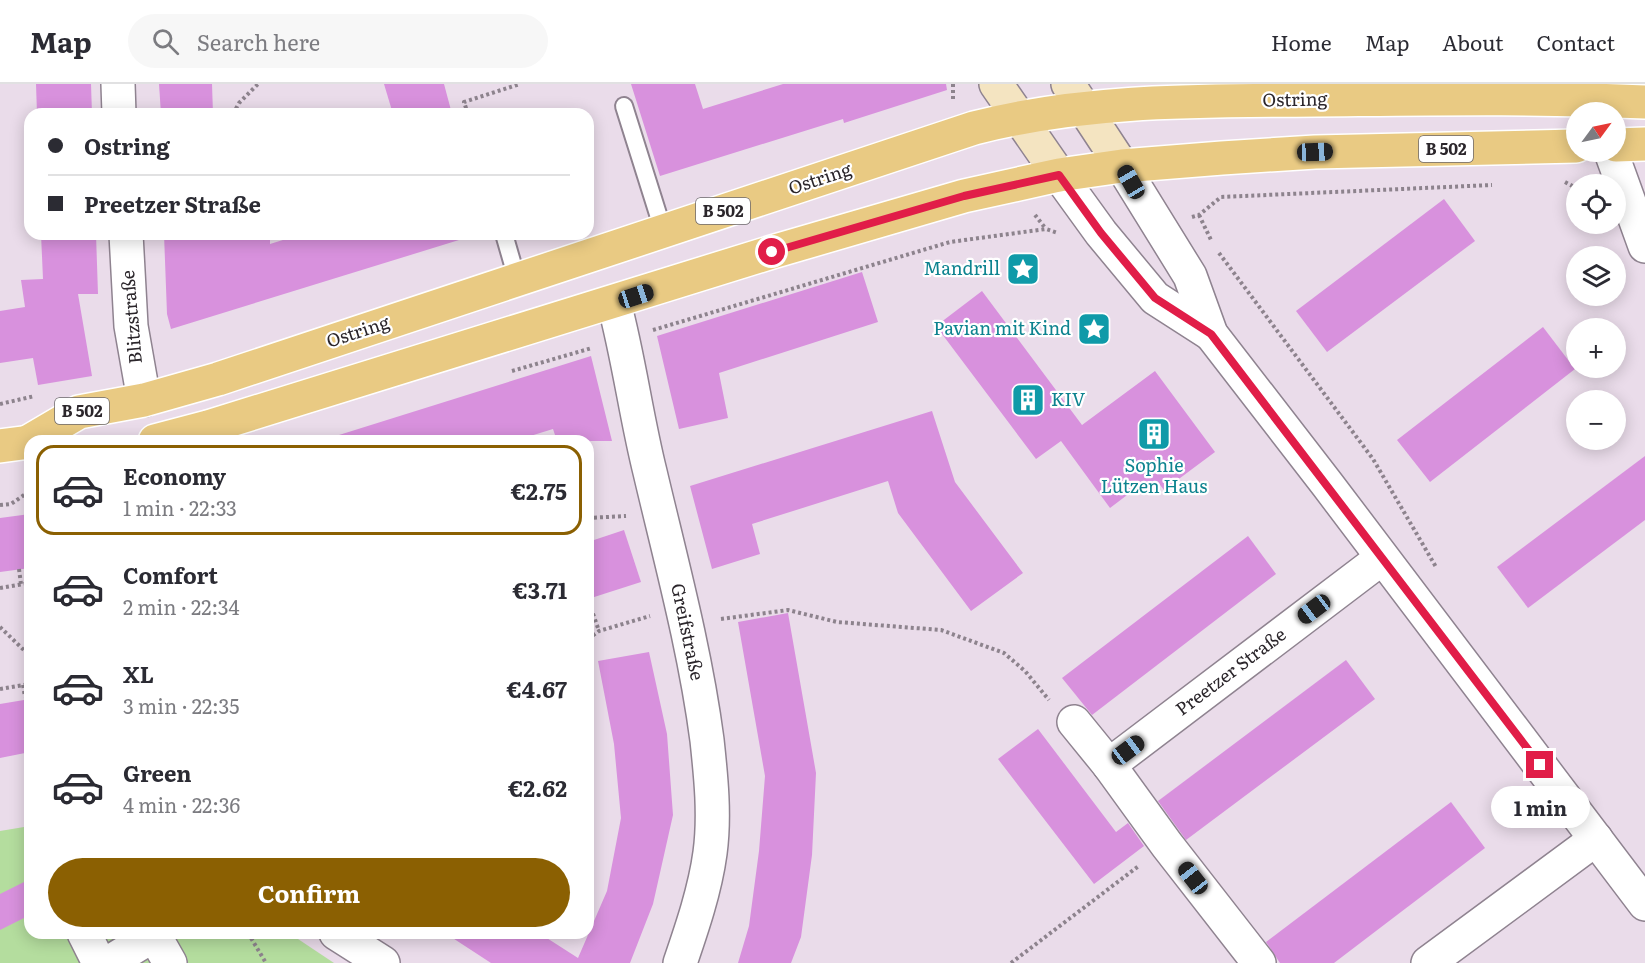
<!DOCTYPE html>
<html lang="en">
<head>
<meta charset="utf-8">
<style>
	:root { --surface:#fff; --page:#f7f7f7; --text:#2b2b33; --muted:#7c7c81; --line:#e1e1e2; --accent:#8b6002 }
	body { margin:0; font-family:Literata,serif; background:var(--page); color:var(--text); height:100vh; display:flex; flex-direction:column; font-size:22px; white-space:nowrap }
	* { box-sizing:border-box; margin:0 }
	p { font-size:20px; color:var(--muted) }
	.icon { flex:none; width:33px; height:33px; fill:none; stroke:currentColor; stroke-width:2; stroke-linecap:round; stroke-linejoin:round }
	.map { position:relative; flex:1; overflow:hidden }
	.sheet { position:absolute; left:24px; top:351px; width:570px; height:504px; display:flex; flex-direction:column; background:var(--surface); border-radius:18px; box-shadow:0 3px 15px #0003 }
	.sheet>* { flex:none }
	.banner { position:absolute; left:24px; top:24px; width:570px; height:132px; border-radius:18px; box-shadow:0 3px 15px #0003; display:grid; align-content:center; height:132px; padding:0 24px; background:var(--surface) }
	.needle { width:39px; rotate:57deg }
	.controls { position:absolute; left:1566px; top:18px; display:grid; gap:12px }
	.controls a { display:grid; place-items:center; width:60px; height:60px; border-radius:50%; background:var(--surface); box-shadow:0 3px 15px #0003; font-size:30px }
	.end { position:absolute; width:27px; height:27px; margin:-14px; border:8px solid #e11d48; background:#fff; box-shadow:0 0 0 3px #fff }
	.from { border-radius:50% }
	.bubble { position:absolute; height:42px; border-radius:21px; background:var(--surface); box-shadow:0 3px 15px #0003; font-size:20px; font-weight:700; line-height:42px; text-align:center }
	.car { position:absolute; width:18px; height:36px; margin:-18px -9px; border-radius:8px; box-shadow:0 0 4px 2px #0007; background:linear-gradient(#222 24%,#8ab4d8 0 40%,#222 0 76%,#8ab4d8 0 86%,#222 0) }
	.banner b { display:flex; align-items:center; gap:21px; height:57px; font-size:22px }
	.banner b+b { border-top:2px solid var(--line) }
	.banner i { width:15px; height:15px; background:var(--text) }
	ul { padding:10px 0 0; list-style:none }
	li { display:flex; align-items:center; gap:18px; height:90px; margin:0 12px 9px; padding:0 12px; border:3px solid transparent; border-radius:18px }
	li div { flex:1 }
	li b { display:block; font-size:22px }
	li em { font-style:normal; font-weight:700 }
	li.active { border-color:var(--accent) }
	li>.icon { width:54px; height:54px; stroke-width:1.5 }
	.primary-button { display:flex; gap:12px; margin-top:auto; padding:12px 24px }
	.primary-button a { flex:1; height:69px; border-radius:36px; background:var(--accent); color:#fff; font-size:24px; font-weight:700; line-height:69px; text-align:center }
	header { display:flex; align-items:center; gap:36px; box-sizing:border-box; height:84px; padding:0 30px; background:var(--surface); border-bottom:2px solid var(--line) }
	header strong { font-size:28px }
	nav { display:flex; gap:33px; margin-inline-start:auto; font-size:21px }
	.search { width:420px; height:54px; background:var(--page); display:flex; align-items:center; gap:15px; box-sizing:border-box; padding:0 21px; border-radius:33px; color:var(--muted); font-size:22px }
	.map>svg:first-child { display:block }
	.green { fill:#b4dd9e }
	.building { fill:#d891dd }
	.lines { fill:none; stroke-linecap:round; stroke-linejoin:round }
	.service-casing { stroke:#8f8390; stroke-width:20 }
	.minor-casing { stroke:#8f8390; stroke-width:36 }
	.tertiary-casing { stroke:#8f8390; stroke-width:36 }
	.secondary-casing { stroke:#8f8390; stroke-width:36 }
	.primary-casing { stroke:#fff; stroke-width:36 }
	.path { stroke:#8d838d; stroke-width:4; stroke-dasharray:3 3; stroke-linecap:butt }
	.service { stroke:#fff; stroke-width:16 }
	.minor { stroke:#fff; stroke-width:33 }
	.tertiary { stroke:#fff; stroke-width:33 }
	.secondary { stroke:#f4e4c1; stroke-width:33 }
	.primary { stroke:#e9ca83; stroke-width:33 }
	.route { stroke:#e11d48; stroke-width:8 }
	.labels { text-anchor:middle; stroke-width:4.5; stroke-linejoin:round; paint-order:stroke }
	.shield { fill:#fff; stroke:#6b676b; stroke-width:1.5 }
	.shield-label { font-size:16px; font-weight:bold; fill:#2b262b }
	.street-label { font-size:18px; fill:#2b262b; stroke:#fff }
	.culture-label { font-size:18px; fill:#0d838f; stroke:#fff; text-anchor:end }
</style>
</head>
<body>
<header>
<strong>Map</strong>
<div class="search"><svg class="icon" aria-label="search" viewBox="0 0 24 24"><circle cx="10" cy="10" r="6"/><path d="M15 15l6 6"/></svg>Search here</div>
<nav><a>Home</a><a>Map</a><a>About</a><a>Contact</a></nav>
</header>
<div class="map">
<svg width="1645" height="879" viewBox="0 0 1645 879">
	<rect width="100%" height="100%" fill="#eadcea"/>
	<path class="green" d="M 30,742 L 30,849 L 289,849 L 334,879 L 0,879 L 0,747 Z"/>
	<g class="building">
		<path d="M 36,0 L 91,0 L 92,30 L 37,30 Z"/>
		<path d="M 159,0 L 212,0 L 213,30 L 161,30 Z"/>
		<path d="M 384,0 L 444,0 L 452,30 L 393,30 Z"/>
		<path d="M 631,0 L 695,0 L 703,25 L 783,0 L 946,0 L 947,6 L 844,39 L 843,35 L 660,92 Z"/>
		<path d="M 1444,115 L 1475,157 L 1327,268 L 1296,227 Z"/>
		<path d="M 41,150 L 96,150 L 98,210 L 78,210 L 92,292 L 38,301 L 33,274 L 0,279 L 0,227 L 25,223 L 21,196 L 43,195 Z"/>
		<path d="M 164,150 L 270,150 L 270,160 L 302,150 L 458,150 L 459,156 L 171,245 L 167,230 Z"/>
		<path d="M 862,188 L 878,238 L 719,289 L 728,334 L 679,345 L 657,252 Z"/>
		<path d="M 982,207 L 1082,341 L 1155,287 L 1215,368 L 1164,406 L 1157,397 L 1147,405 L 1143,399 L 1110,424 L 1061,357 L 1036,375 L 936,242 Z"/>
		<path d="M 1543,243 L 1575,285 L 1430,398 L 1397,356 Z"/>
		<path d="M 591,272 L 612,357 L 557,357 L 553,345 L 514,357 L 340,357 L 339,351 Z"/>
		<path d="M 932,327 L 955,398 L 1023,489 L 971,527 L 898,429 L 888,397 L 752,440 L 760,470 L 712,485 L 690,402 Z"/>
		<path d="M 1645,372 L 1645,436 L 1528,524 L 1497,483 Z"/>
		<path d="M 30,430 L 30,484 L 0,488 L 0,434 Z"/>
		<path d="M 624,446 L 641,498 L 588,515 L 588,458 Z"/>
		<path d="M 1248,452 L 1276,490 L 1092,631 L 1062,594 Z"/>
		<path d="M 788,529 L 816,689 L 812,771 L 801,853 L 791,879 L 738,879 L 749,842 L 759,767 L 765,692 L 738,538 Z"/>
		<path d="M 649,568 L 667,650 L 673,731 L 653,820 L 630,879 L 491,879 L 445,849 L 539,849 L 578,874 L 607,807 L 621,734 L 614,660 L 598,577 Z"/>
		<path d="M 1346,576 L 1375,615 L 1186,756 L 1158,717 Z"/>
		<path d="M 30,615 L 30,668 L 0,674 L 0,620 Z"/>
		<path d="M 1038,645 L 1116,748 L 1128,739 L 1144,762 L 1094,800 L 998,675 Z"/>
		<path d="M 1451,718 L 1485,764 L 1334,879 L 1280,879 L 1266,858 Z"/>
		<path d="M 30,795 L 30,831 L 0,846 L 0,810 Z"/>
	</g>
	<g class="lines">
		<g class="service-casing">
			<g id="service">
				<path d="M 624,22 L 663,146"/>
				<path d="M 504,150 L 517,195"/>
			</g>
		</g>
		<g class="minor-casing">
			<g id="minor">
				<path d="M 118,0 L 119,30"/>
				<path d="M 1611,68 L 1645,162"/>
				<path d="M 126,150 L 131,242 L 144,316"/>
				<path d="M 614,219 C 629,275 636,332 650,388 C 671,477 695,565 707,656 C 711,693 715,732 710,769 C 705,806 692,844 680,879"/>
				<path d="M 1074,638 L 1109,681 L 1167,761 L 1259,879"/>
				<path d="M 1109,681 L 1382,474"/>
				<path d="M 84,849 L 99,879"/>
				<path d="M 153,849 L 170,879"/>
				<path d="M 336,849 L 383,879"/>
				<path d="M 108,879 L 154,851"/>
				<path d="M 1428,879 L 1596,755"/>
			</g>
		</g>
		<g class="tertiary-casing">
			<g id="tertiary">
				<path d="M 1122,82 L 1190,192 L 1211,250 L 1327,400 L 1645,820"/>
				<path d="M 1059,91 L 1101,149 L 1155,214 L 1211,250"/>
			</g>
		</g>
		<g class="secondary-casing">
			<g id="secondary">
				<path d="M 996,0 L 1059,91"/>
				<path d="M 1068,0 L 1122,82"/>
			</g>
		</g>
		<g class="primary-casing">
			<g id="primary">
				<path d="M 1616,61 L 1645,60"/>
				<path d="M 155,357 L 208,343 L 772,168 L 964,112 L 1059,91 L 1122,82 L 1222,74 L 1315,68 L 1576,62"/>
				<path d="M 28,358 L 79,328 L 144,316 L 218,295 L 974,44 C 1086,15 1202,17 1317,16 C 1427,15 1536,13 1645,18"/>
				<path d="M 0,362 L 30,358"/>
			</g>
		</g>
		<g class="path">
			<path d="M 953,0 L 953,15"/>
			<path d="M 233,30 L 239,19 L 258,0"/>
			<path d="M 468,30 L 464,18 L 520,0"/>
			<path d="M 1565,98 L 1576,104"/>
			<path d="M 1035,131 L 1046,145"/>
			<path d="M 1199,131 L 1212,158"/>
			<path d="M 1192,133 L 1199,131 L 1221,113 L 1492,101"/>
			<path d="M 1219,169 L 1373,375 L 1436,483"/>
			<path d="M 653,246 L 950,158 L 1046,145 L 1058,149"/>
			<path d="M 512,287 L 592,264"/>
			<path d="M 0,320 L 35,312"/>
			<path d="M 0,421 L 11,420 L 30,407"/>
			<path d="M 588,434 L 626,432"/>
			<path d="M 19,485 L 21,500"/>
			<path d="M 0,504 L 30,499"/>
			<path d="M 591,524 L 599,547"/>
			<path d="M 721,535 L 788,526 L 837,538 L 941,546 L 1004,569 L 1025,587 L 1049,616"/>
			<path d="M 0,543 L 30,572"/>
			<path d="M 588,555 L 599,547 L 650,532"/>
			<path d="M 23,601 L 25,613"/>
			<path d="M 0,605 L 30,600"/>
			<path d="M 248,849 L 266,879"/>
			<path d="M 1011,879 L 1140,781"/>
		</g>
		<use href="#service" class="service"/>
		<use href="#minor" class="minor"/>
		<use href="#tertiary" class="tertiary"/>
		<use href="#secondary" class="secondary"/>
		<use href="#primary" class="primary"/>
	</g>
	<g class="lines">
		<path class="route" d="M 772,168 L 964,112 L 1059,91 L 1101,149 L 1155,214 L 1211,250 L 1540,681"/>
	</g>
	<defs>
		<g id="sight-square" transform="scale(1.725)"><rect x="-9" y="-9" width="18" height="18" rx="4" fill="#0f9aa8" stroke="#fff"/><path d="M0-6L1.8-2.2L6-1.7L2.9 1.2L3.7 5.4L0 3.3L-3.7 5.4L-2.9 1.2L-6-1.7L-1.8-2.2Z" fill="#fff"/></g>
		<g id="building-square" transform="scale(1.725)"><rect x="-9" y="-9" width="18" height="18" rx="4" fill="#0f9aa8" stroke="#fff"/><path d="M-4-6H4V6H1V3H-1V6H-4ZM-2.5-4.3h1.7v1.8h-1.7ZM.8-4.3h1.7v1.8H.8ZM-2.5-1h1.7V.8h-1.7ZM.8-1h1.7V.8H.8Z" fill="#fff"/></g>
	</defs>
	<g fill-rule="evenodd">
		<use href="#sight-square" x="1023" y="185"/>
		<use href="#sight-square" x="1094" y="245"/>
		<use href="#building-square" x="1028" y="316"/>
		<use href="#building-square" x="1154" y="350"/>
	</g>
	<g class="labels">
		<g class="shield">
			<rect x="1419" y="52" width="54" height="26" rx="4.5"/>
			<rect x="696" y="114" width="54" height="26" rx="4.5"/>
			<rect x="55" y="314" width="54" height="26" rx="4.5"/>
		</g>
		<g class="shield-label">
			<text x="1446" y="71">B 502</text>
			<text x="723" y="133">B 502</text>
			<text x="82" y="333">B 502</text>
		</g>
		<g class="street-label">
			<text transform="translate(1295 16) rotate(-1)" y="6">Ostring</text>
			<text transform="translate(820 95) rotate(-18)" y="6">Ostring</text>
			<text transform="translate(132 233) rotate(-95)" y="6">Blitzstraße</text>
			<text transform="translate(358 248) rotate(-18)" y="6">Ostring</text>
			<text transform="translate(687 548) rotate(78)" y="6">Greifstraße</text>
			<text transform="translate(1231 588) rotate(-37)" y="6">Preetzer Straße</text>
		</g>
		<g class="culture-label">
			<text x="1000" y="191">Mandrill</text>
			<text x="1071" y="251">Pavian mit Kind</text>
			<text x="1051" y="322" text-anchor="start">KIV</text>
			<text x="1154" y="388" text-anchor="middle">Sophie<tspan x="1154" dy="21">Lützen Haus</tspan></text>
		</g>
	</g>
</svg>
<div class="controls">
<a><svg class="needle" viewBox="-14 -14 28 28"><path d="M0-13l5 13h-10z" fill="#e53935"/><path d="M0 13l5-13h-10z" fill="#7c7c81"/></svg></a>
<a><svg class="icon" aria-label="locate" viewBox="0 0 24 24"><circle cx="12" cy="12" r="6"/><path d="M12 2v4M12 18v4M2 12h4M18 12h4"/></svg></a>
<a><svg class="icon" aria-label="layers" viewBox="0 0 24 24"><path d="M12 4l9 5-9 5-9-5zM3 14l9 5 9-5"/></svg></a>
<a>+</a>
<a>−</a>
</div>
<i class="end from" style="left:772px;top:168px"></i>
<i class="end" style="left:1540px;top:681px"></i>
<div class="bubble" style="left:1491px;top:702px;width:99px">1 min</div>
<i class="car" style="left:1315px;top:68px;rotate:88deg"></i>
<i class="car" style="left:1131px;top:98px;rotate:330deg"></i>
<i class="car" style="left:636px;top:212px;rotate:72deg"></i>
<i class="car" style="left:1314px;top:525px;rotate:233deg"></i>
<i class="car" style="left:1128px;top:666px;rotate:53deg"></i>
<i class="car" style="left:1193px;top:794px;rotate:322deg"></i>
<div class="banner">
<b><i class="from"></i>Ostring</b>
<b><i></i>Preetzer Straße</b>
</div>
<section class="sheet">
<ul>
<li class="active"><svg class="icon" aria-label="car" viewBox="0 0 24 24"><path d="M5 17H2v-5l4-1 3-4h7l3 4 3 1v5h-3M9 17h6M6 11h13"/><circle cx="7" cy="17" r="2"/><circle cx="17" cy="17" r="2"/></svg><div><b>Economy</b><p>1 min · 22:33</p></div><em>€2.75</em></li>
<li><svg class="icon" aria-label="car" viewBox="0 0 24 24"><path d="M5 17H2v-5l4-1 3-4h7l3 4 3 1v5h-3M9 17h6M6 11h13"/><circle cx="7" cy="17" r="2"/><circle cx="17" cy="17" r="2"/></svg><div><b>Comfort</b><p>2 min · 22:34</p></div><em>€3.71</em></li>
<li><svg class="icon" aria-label="car" viewBox="0 0 24 24"><path d="M5 17H2v-5l4-1 3-4h7l3 4 3 1v5h-3M9 17h6M6 11h13"/><circle cx="7" cy="17" r="2"/><circle cx="17" cy="17" r="2"/></svg><div><b>XL</b><p>3 min · 22:35</p></div><em>€4.67</em></li>
<li><svg class="icon" aria-label="car" viewBox="0 0 24 24"><path d="M5 17H2v-5l4-1 3-4h7l3 4 3 1v5h-3M9 17h6M6 11h13"/><circle cx="7" cy="17" r="2"/><circle cx="17" cy="17" r="2"/></svg><div><b>Green</b><p>4 min · 22:36</p></div><em>€2.62</em></li>
</ul>
<div class="primary-button"><a>Confirm</a></div>
</section>
</div>
</body>
</html>
